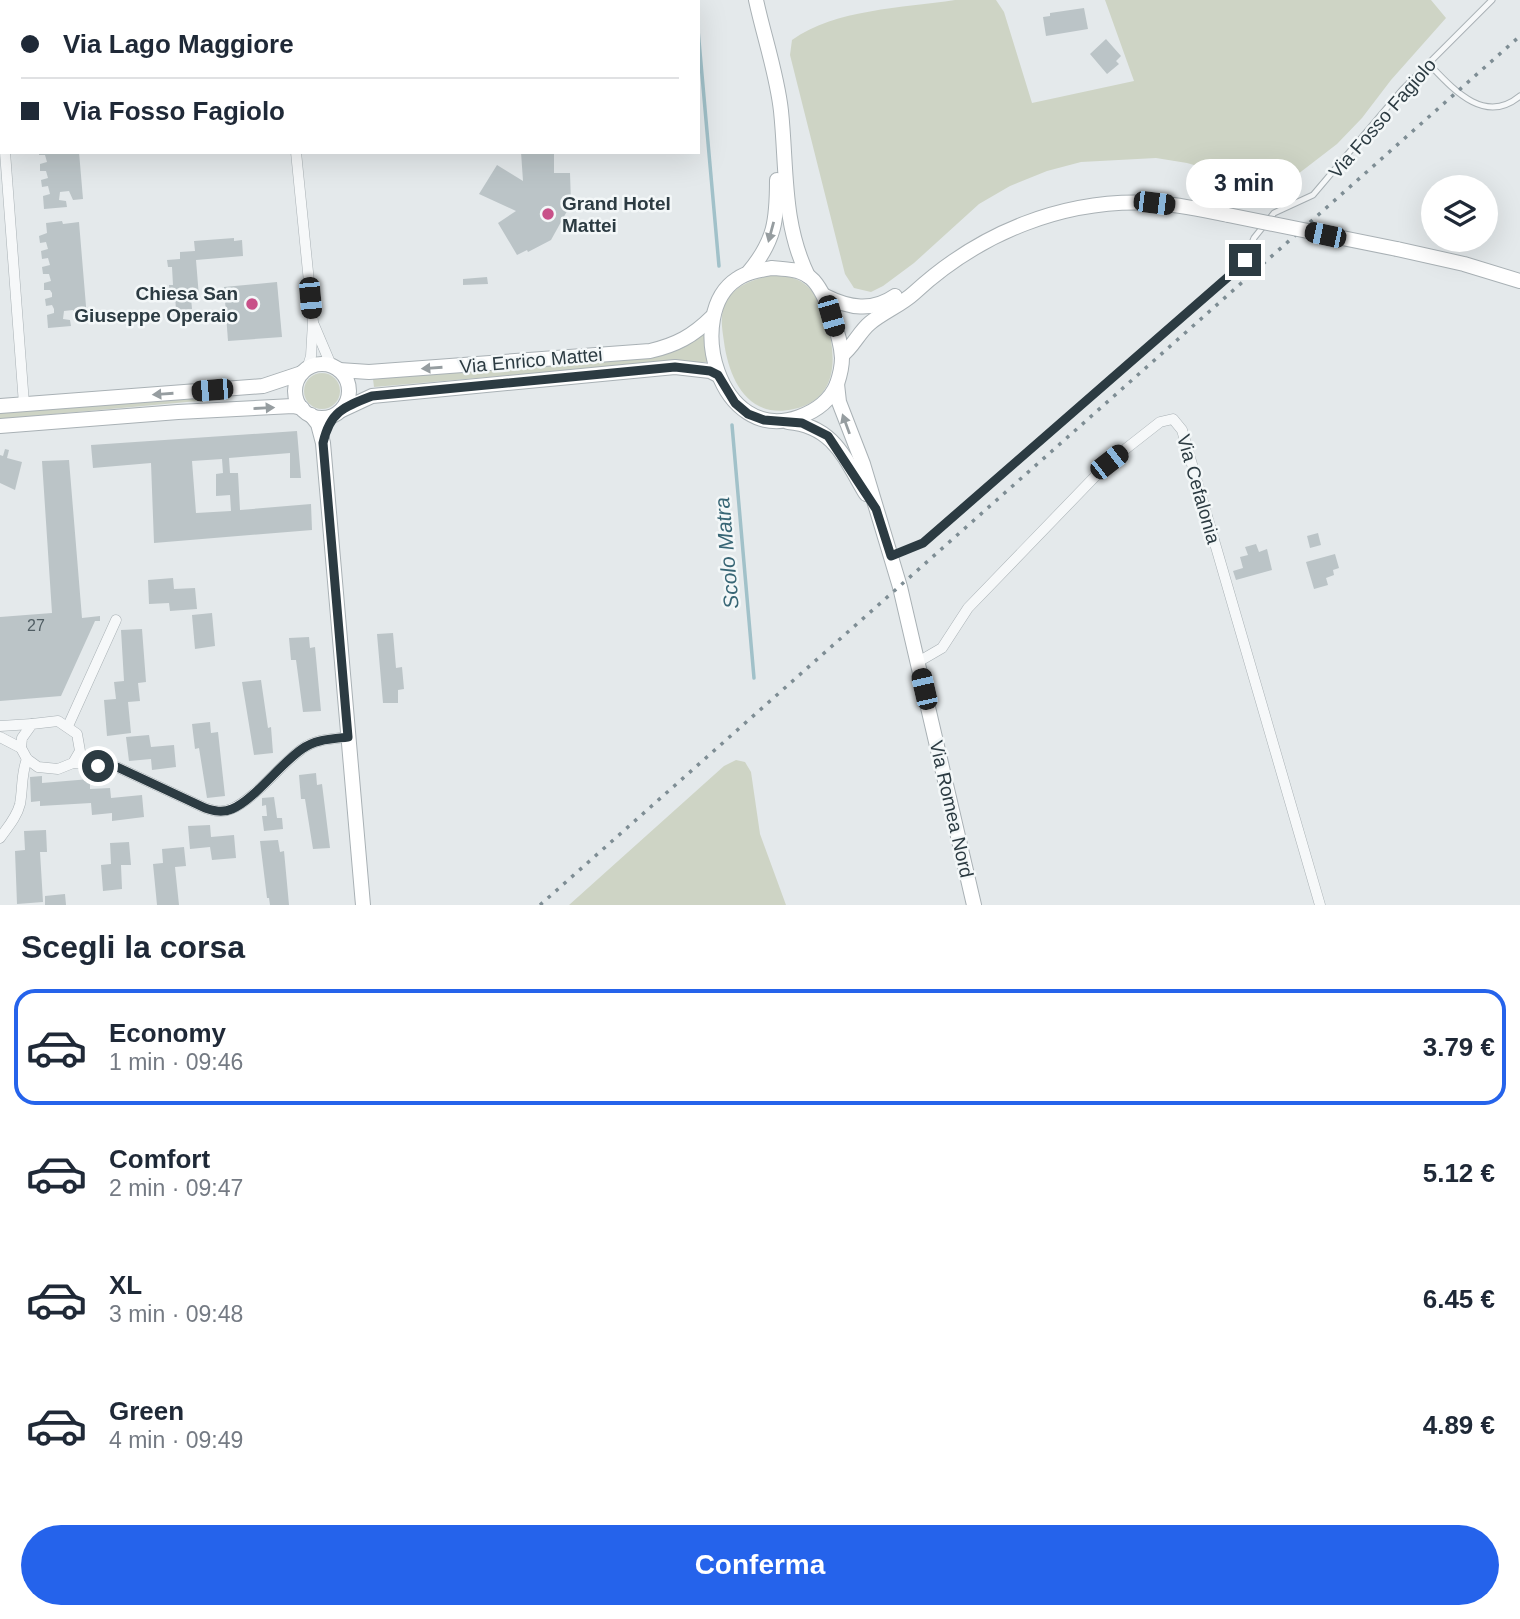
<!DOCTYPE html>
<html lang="it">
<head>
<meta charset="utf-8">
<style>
	:root { --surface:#fff; --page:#f2f2f3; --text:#1f2937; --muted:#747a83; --line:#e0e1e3; --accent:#2563eb }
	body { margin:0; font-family:Arial,sans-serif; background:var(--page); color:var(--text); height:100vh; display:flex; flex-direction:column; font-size:26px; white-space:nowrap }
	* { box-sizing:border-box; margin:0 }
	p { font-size:23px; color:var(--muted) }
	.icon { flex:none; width:38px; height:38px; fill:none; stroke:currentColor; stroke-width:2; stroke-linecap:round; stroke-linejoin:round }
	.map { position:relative; height:905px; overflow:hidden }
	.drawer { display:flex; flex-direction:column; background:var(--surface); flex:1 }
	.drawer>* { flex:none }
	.guide { position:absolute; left:0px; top:0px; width:700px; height:154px; box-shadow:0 7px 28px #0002; display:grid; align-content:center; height:154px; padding:0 21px; background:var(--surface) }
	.tools { position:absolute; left:1421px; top:175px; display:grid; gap:14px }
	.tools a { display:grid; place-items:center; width:77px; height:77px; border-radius:50%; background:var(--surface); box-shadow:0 7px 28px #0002; font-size:35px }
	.end { position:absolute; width:32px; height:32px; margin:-16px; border:9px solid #2c3b42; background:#fff; box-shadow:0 0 0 4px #fff }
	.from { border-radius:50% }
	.bubble { position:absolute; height:49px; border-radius:24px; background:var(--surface); box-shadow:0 7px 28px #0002; font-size:23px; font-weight:800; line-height:49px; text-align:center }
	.car { position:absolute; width:21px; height:42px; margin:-21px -10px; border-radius:9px; box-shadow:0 0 5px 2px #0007; background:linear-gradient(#222 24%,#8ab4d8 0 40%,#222 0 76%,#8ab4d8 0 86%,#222 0) }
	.guide b { display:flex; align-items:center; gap:24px; height:66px; font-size:26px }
	.guide b+b { border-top:2px solid var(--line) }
	.guide i { width:18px; height:18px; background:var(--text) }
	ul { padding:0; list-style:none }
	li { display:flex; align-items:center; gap:21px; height:116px; margin:0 14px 10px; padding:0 7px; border:4px solid transparent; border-radius:21px }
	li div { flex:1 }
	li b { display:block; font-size:26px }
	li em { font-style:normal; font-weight:800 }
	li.current { border-color:var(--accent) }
	li>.icon { width:63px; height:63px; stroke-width:1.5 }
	h2 { padding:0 21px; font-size:32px; line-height:84px }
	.action { display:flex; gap:14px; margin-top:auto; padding:14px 21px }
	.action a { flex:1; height:80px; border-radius:42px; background:var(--accent); color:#fff; font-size:28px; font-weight:800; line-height:80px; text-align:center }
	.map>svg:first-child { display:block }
	.green { fill:#ced4c5 }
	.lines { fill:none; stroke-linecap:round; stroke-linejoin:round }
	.stream { stroke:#a1c1c9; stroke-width:3.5 }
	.building { fill:#bbc4c7; fill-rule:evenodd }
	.lane-casing { stroke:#a9b1b5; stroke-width:7 }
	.street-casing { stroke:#a9b1b5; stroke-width:11 }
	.secondary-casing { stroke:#a9b1b5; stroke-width:16 }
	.lane { stroke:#f6f8f9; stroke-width:5 }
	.street { stroke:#f6f8f9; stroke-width:10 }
	.secondary { stroke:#fff; stroke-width:14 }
	.rail { stroke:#7e8d94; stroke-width:3.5; stroke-dasharray:3.5 7; stroke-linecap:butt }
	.secondary-bridge-casing { stroke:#a9b1b5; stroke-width:16; stroke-linecap:butt }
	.secondary-bridge { stroke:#fff; stroke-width:14 }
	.oneway { fill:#969da0 }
	.route { stroke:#2c3b42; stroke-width:9 }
	.poi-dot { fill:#c85189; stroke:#f3f7f8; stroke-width:2.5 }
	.labels { text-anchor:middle; stroke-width:5; stroke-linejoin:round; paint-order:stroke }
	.number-label { font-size:16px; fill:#505d63 }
	.street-label { font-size:19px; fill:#2c3b42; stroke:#f3f7f8 }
	.poi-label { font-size:19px; font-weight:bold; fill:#2c3b42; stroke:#f3f7f8; text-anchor:start }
	.water-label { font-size:21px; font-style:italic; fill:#386675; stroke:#f3f7f8 }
</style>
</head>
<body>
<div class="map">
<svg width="1520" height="905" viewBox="0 0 1520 905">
	<rect width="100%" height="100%" fill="#e4e9eb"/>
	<g class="green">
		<path d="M 955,0 L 996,0 L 1004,12 L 1032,103 L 1134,81 L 1105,0 L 1431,0 L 1446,18 L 1391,80 L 1362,118 L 1337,144 L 1298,174 L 1273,190 L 1261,191 L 1218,172 L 1187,163 L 1156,158 L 1081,162 L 1047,171 L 1010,186 L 979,204 L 914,263 L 883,286 L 871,292 L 854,288 L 845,274 L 790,55 L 792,40 C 835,9 903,8 955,0 Z"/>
		<path d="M 767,276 C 778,276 788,275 798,280 C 815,288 822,306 827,323 C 837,358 838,399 794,409 C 748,420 729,379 724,342 C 722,327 719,314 727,300 C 736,285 751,281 767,276 Z"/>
		<path d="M 704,328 L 710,362 L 663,362 L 374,387 L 373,379 L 656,354 Z"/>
		<circle cx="322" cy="391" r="18"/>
		<path d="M 232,392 L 231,398 L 0,419 L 0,411 Z"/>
		<path d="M 736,760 L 745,762 L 751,772 L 760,834 L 786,905 L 569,905 L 724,766 Z"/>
	</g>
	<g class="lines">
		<g class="stream">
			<path d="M 698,30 L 719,266"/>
			<path d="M 732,425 L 754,678"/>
		</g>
	</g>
	<g class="building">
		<path d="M 1084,8 L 1088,29 L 1046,36 L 1043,17 L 1050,16 L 1050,13 Z"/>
		<path d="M 1106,39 L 1121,56 L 1116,61 L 1119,64 L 1107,74 L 1090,54 Z"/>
		<path d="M 39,152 L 79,152 L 83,199 L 73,200 L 69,191 L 60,192 L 59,200 L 66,201 L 67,207 L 44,209 L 43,196 L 50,194 L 48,186 L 42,187 L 41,180 L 48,178 L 46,171 L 40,171 L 40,164 L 47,162 L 45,155 L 39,155 Z"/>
		<path d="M 521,152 L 554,152 L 554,173 L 570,173 L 571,204 L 551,240 L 528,252 L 527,250 L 517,255 L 498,223 L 516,211 L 479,194 L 497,165 L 523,181 Z"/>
		<path d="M 62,221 L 63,224 L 79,222 L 87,318 L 77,319 L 73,310 L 64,311 L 63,319 L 70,320 L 71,326 L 48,328 L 47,315 L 54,313 L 54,309 L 52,305 L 46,306 L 45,299 L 52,297 L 52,293 L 50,290 L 44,290 L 44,283 L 51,281 L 49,274 L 43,274 L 42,267 L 50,265 L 48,258 L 42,259 L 41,251 L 48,249 L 46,242 L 40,243 L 39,236 L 47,233 L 46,223 Z"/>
		<path d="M 234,238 L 234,241 L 242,240 L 243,256 L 196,260 L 199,297 L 191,298 L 192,309 L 176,310 L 175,295 L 170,296 L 169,285 L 173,285 L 172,267 L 168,267 L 167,260 L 180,259 L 180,252 L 195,251 L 194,241 Z"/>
		<path d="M 487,277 L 488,284 L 463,285 L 463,279 Z"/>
		<path d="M 277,282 L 282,337 L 228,341 L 224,287 Z"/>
		<path d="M 297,431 L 301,478 L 290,478 L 290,453 L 229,458 L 230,473 L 238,473 L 240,510 L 311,504 L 312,530 L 154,543 L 151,463 L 93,468 L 91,445 ZM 222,459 L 223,473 L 216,474 L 216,496 L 230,495 L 231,511 L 196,513 L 192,461 Z"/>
		<path d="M 5,449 L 9,450 L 7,458 L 22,462 L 15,490 L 0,483 L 0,455 L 3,456 Z"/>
		<path d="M 69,460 L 82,618 L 100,616 L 100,621 L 95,621 L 61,696 L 0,701 L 0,617 L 52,613 L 42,461 Z"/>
		<path d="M 1318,533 L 1321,545 L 1310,548 L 1307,536 Z"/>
		<path d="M 1256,544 L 1259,552 L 1267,549 L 1272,570 L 1236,580 L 1233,571 L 1243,568 L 1240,557 L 1248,555 L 1245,547 Z"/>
		<path d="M 1335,554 L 1339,568 L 1333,570 L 1334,575 L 1326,578 L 1328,585 L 1314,589 L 1306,562 Z"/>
		<path d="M 173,578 L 174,589 L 195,588 L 197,609 L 170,611 L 169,603 L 149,604 L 148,580 Z"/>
		<path d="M 212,613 L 215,646 L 195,649 L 192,615 Z"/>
		<path d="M 142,629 L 146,682 L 138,683 L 140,701 L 128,702 L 131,733 L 107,736 L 104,700 L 116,699 L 114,682 L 124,681 L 121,630 Z"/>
		<path d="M 393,633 L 396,668 L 402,667 L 404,689 L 398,690 L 398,703 L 383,703 L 377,634 Z"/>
		<path d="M 309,637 L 310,648 L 315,647 L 321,711 L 303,712 L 296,660 L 291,660 L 289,638 Z"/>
		<path d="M 261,680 L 268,728 L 271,727 L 273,753 L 254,755 L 242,682 Z"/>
		<path d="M 210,722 L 211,733 L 218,732 L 225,796 L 207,798 L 199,748 L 195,749 L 192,724 Z"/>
		<path d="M 149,735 L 151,747 L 174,745 L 176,767 L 152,770 L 151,759 L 129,761 L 126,737 Z"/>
		<path d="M 316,773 L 317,785 L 322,784 L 330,848 L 313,849 L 305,799 L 301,799 L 299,775 Z"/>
		<path d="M 42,776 L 42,783 L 90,779 L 90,789 L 110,788 L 111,798 L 142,795 L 144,817 L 112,821 L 112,813 L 92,815 L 91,803 L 40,806 L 40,801 L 31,802 L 30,777 Z"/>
		<path d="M 274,797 L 277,818 L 282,818 L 283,829 L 264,831 L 262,816 L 267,816 L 266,805 L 262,806 L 262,798 Z"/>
		<path d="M 210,825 L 211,837 L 234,835 L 236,858 L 212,860 L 210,847 L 190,849 L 188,826 Z"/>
		<path d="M 46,830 L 47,852 L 40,852 L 43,902 L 17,904 L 15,851 L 25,850 L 24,831 Z"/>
		<path d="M 278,840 L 280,852 L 284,851 L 289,905 L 270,905 L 269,898 L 267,898 L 260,841 Z"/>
		<path d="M 129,842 L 131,865 L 121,865 L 122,889 L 103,891 L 101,865 L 111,864 L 110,843 Z"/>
		<path d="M 184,847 L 186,866 L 175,867 L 179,905 L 157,905 L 153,864 L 163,863 L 162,849 Z"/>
		<path d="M 65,894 L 66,905 L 45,905 L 45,896 Z"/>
	</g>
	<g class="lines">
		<g class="lane-casing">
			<g id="lane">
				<path d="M 1428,63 C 1452,88 1484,126 1520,96"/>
				<path d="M 891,556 L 923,543 L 1228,277 L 1245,260 L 1254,238 L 1274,213 L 1313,195 L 1402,90 L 1492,0"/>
			</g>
		</g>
		<g class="street-casing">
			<g id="street">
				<path d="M 283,0 L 283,2"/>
				<path d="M 0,84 L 2,108"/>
				<path d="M 5,152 L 24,404"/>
				<path d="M 296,152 L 313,322 L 311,356 L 307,369"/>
				<path d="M 314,325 L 331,365"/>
				<path d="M 918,662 L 942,648 L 968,608 L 1109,462 L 1160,422 L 1173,419 L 1182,430 L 1320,905"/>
				<path d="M 0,726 L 32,724"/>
				<path d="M 68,726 L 116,620"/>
				<path d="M 0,737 L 21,748"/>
				<path d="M 73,763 L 80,751 L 77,734 L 58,721 L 32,724 L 22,738 L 21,748 L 27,759 L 38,767 L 58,769 L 73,763 L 117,767 L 205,808 C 214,811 222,813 231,809 C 254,800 280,765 302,749 C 315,739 332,739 348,737"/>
				<path d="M 0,838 C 7,828 17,817 20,804 C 23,788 21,774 27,759"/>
			</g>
		</g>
		<g class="secondary-casing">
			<g id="secondary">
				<path d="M 756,0 C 764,37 777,74 781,111 C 787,168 782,223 808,276"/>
				<path d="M 1397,249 L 1464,264 L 1520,281"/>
				<path d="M 772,268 C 784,269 798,269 808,276 C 825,286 841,339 842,358 C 842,367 840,375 837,384 C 830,401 816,411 799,417 C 718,446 684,313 737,279 C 747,272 760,270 772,268 Z"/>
				<path d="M 748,273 C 775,241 777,220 777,180"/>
				<path d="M 825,296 C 849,308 872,312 895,296"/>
				<path d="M 842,355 C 853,347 859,332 870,323 C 883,312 901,305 914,293 C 979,233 1064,198 1153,203 C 1178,204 1203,210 1228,215"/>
				<circle cx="322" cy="391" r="27"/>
				<path d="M 339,370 L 369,372 L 650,351 C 676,345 693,336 712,317"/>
				<path d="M 837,384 L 839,402 L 863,464 L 900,587 L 974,905"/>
				<path d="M 0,406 L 263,386 L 302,373"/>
				<path d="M 342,410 L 372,396 L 675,367 L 710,371 L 718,375"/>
				<path d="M 311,415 L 318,424 L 323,443 L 363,905"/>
				<path d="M 788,422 C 834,426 845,459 866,494"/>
				<path d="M 0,426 L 178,412 L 293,406 L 302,408"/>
			</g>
		</g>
		<use href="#lane" class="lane"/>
		<use href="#street" class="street"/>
		<use href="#secondary" class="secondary"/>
		<path class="rail" d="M 540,905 L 1520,36"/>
		<g class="secondary-bridge-casing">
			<path id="secondary-bridge" d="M 1228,215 L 1397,249"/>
		</g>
		<use href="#secondary-bridge" class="secondary-bridge"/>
	</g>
	<defs><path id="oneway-solid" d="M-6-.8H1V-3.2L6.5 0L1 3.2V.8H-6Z" transform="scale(1.75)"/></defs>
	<g class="oneway">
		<use href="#oneway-solid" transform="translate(771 232) rotate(105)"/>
		<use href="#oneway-solid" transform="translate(432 368) rotate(176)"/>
		<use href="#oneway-solid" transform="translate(163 394) rotate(176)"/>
		<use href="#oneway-solid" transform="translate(264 408) rotate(-3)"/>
		<use href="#oneway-solid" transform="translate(846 424) rotate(-110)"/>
	</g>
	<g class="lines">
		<path class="route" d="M 98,766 L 117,767 L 205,808 C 214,811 222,813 232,809 C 254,800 280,764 302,749 C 316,739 332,739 348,737 L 323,443 C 330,412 343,407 372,396 L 675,367 L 710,371 L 718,375 L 735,403 L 748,414 L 764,420 L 802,423 L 828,436 L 876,509 L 891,556 L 923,543 L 1228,277 L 1245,260"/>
	</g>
	<g class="poi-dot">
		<circle cx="548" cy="214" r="7"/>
		<circle cx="252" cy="304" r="7"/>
	</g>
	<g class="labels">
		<g class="number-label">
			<text x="36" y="631">27</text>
		</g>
		<g class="street-label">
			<text transform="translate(1382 118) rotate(-49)" y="7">Via Fosso Fagiolo</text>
			<text transform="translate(531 360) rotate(-5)" y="7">Via Enrico Mattei</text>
			<text transform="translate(1199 489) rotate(74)" y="7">Via Cefalonia</text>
			<text transform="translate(952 809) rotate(77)" y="7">Via Romea Nord</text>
		</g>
		<g class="poi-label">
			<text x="562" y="210">Grand Hotel<tspan x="562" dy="22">Mattei</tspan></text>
			<text x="238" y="300" text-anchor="end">Chiesa San<tspan x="238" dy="22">Giuseppe Operaio</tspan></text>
		</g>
		<g class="water-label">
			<text transform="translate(727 553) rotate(-95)" y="7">Scolo Matra</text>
		</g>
	</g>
</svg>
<div class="tools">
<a><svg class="icon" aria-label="layers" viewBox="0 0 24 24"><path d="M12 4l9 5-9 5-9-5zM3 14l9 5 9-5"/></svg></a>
</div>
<i class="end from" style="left:98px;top:766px"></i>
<i class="end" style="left:1245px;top:260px"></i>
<div class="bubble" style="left:1186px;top:159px;width:116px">3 min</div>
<i class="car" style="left:1154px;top:203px;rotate:97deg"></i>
<i class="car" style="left:1325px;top:235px;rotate:282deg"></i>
<i class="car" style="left:310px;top:298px;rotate:175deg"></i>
<i class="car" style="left:831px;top:316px;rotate:164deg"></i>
<i class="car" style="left:212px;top:390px;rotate:265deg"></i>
<i class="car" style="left:1109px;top:462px;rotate:52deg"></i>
<i class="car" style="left:924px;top:689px;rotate:347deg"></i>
<div class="guide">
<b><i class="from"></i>Via Lago Maggiore</b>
<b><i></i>Via Fosso Fagiolo</b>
</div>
</div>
<section class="drawer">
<h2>Scegli la corsa</h2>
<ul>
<li class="current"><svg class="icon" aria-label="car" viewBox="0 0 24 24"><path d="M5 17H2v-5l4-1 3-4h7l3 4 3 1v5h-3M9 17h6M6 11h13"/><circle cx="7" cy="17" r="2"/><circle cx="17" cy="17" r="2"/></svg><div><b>Economy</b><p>1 min · 09:46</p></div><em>3.79 €</em></li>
<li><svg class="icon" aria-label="car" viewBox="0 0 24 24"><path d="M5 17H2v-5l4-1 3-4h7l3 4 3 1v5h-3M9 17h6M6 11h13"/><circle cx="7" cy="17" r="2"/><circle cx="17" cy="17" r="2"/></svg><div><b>Comfort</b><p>2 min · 09:47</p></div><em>5.12 €</em></li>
<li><svg class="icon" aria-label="car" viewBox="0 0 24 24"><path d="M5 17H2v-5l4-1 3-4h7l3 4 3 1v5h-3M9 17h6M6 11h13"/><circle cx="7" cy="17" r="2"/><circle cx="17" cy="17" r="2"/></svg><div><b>XL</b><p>3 min · 09:48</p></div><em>6.45 €</em></li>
<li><svg class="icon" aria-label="car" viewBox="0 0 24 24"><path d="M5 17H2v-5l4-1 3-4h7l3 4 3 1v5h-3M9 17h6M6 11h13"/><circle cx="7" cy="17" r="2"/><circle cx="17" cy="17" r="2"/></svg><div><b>Green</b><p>4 min · 09:49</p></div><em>4.89 €</em></li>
</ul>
<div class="action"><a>Conferma</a></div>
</section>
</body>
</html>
